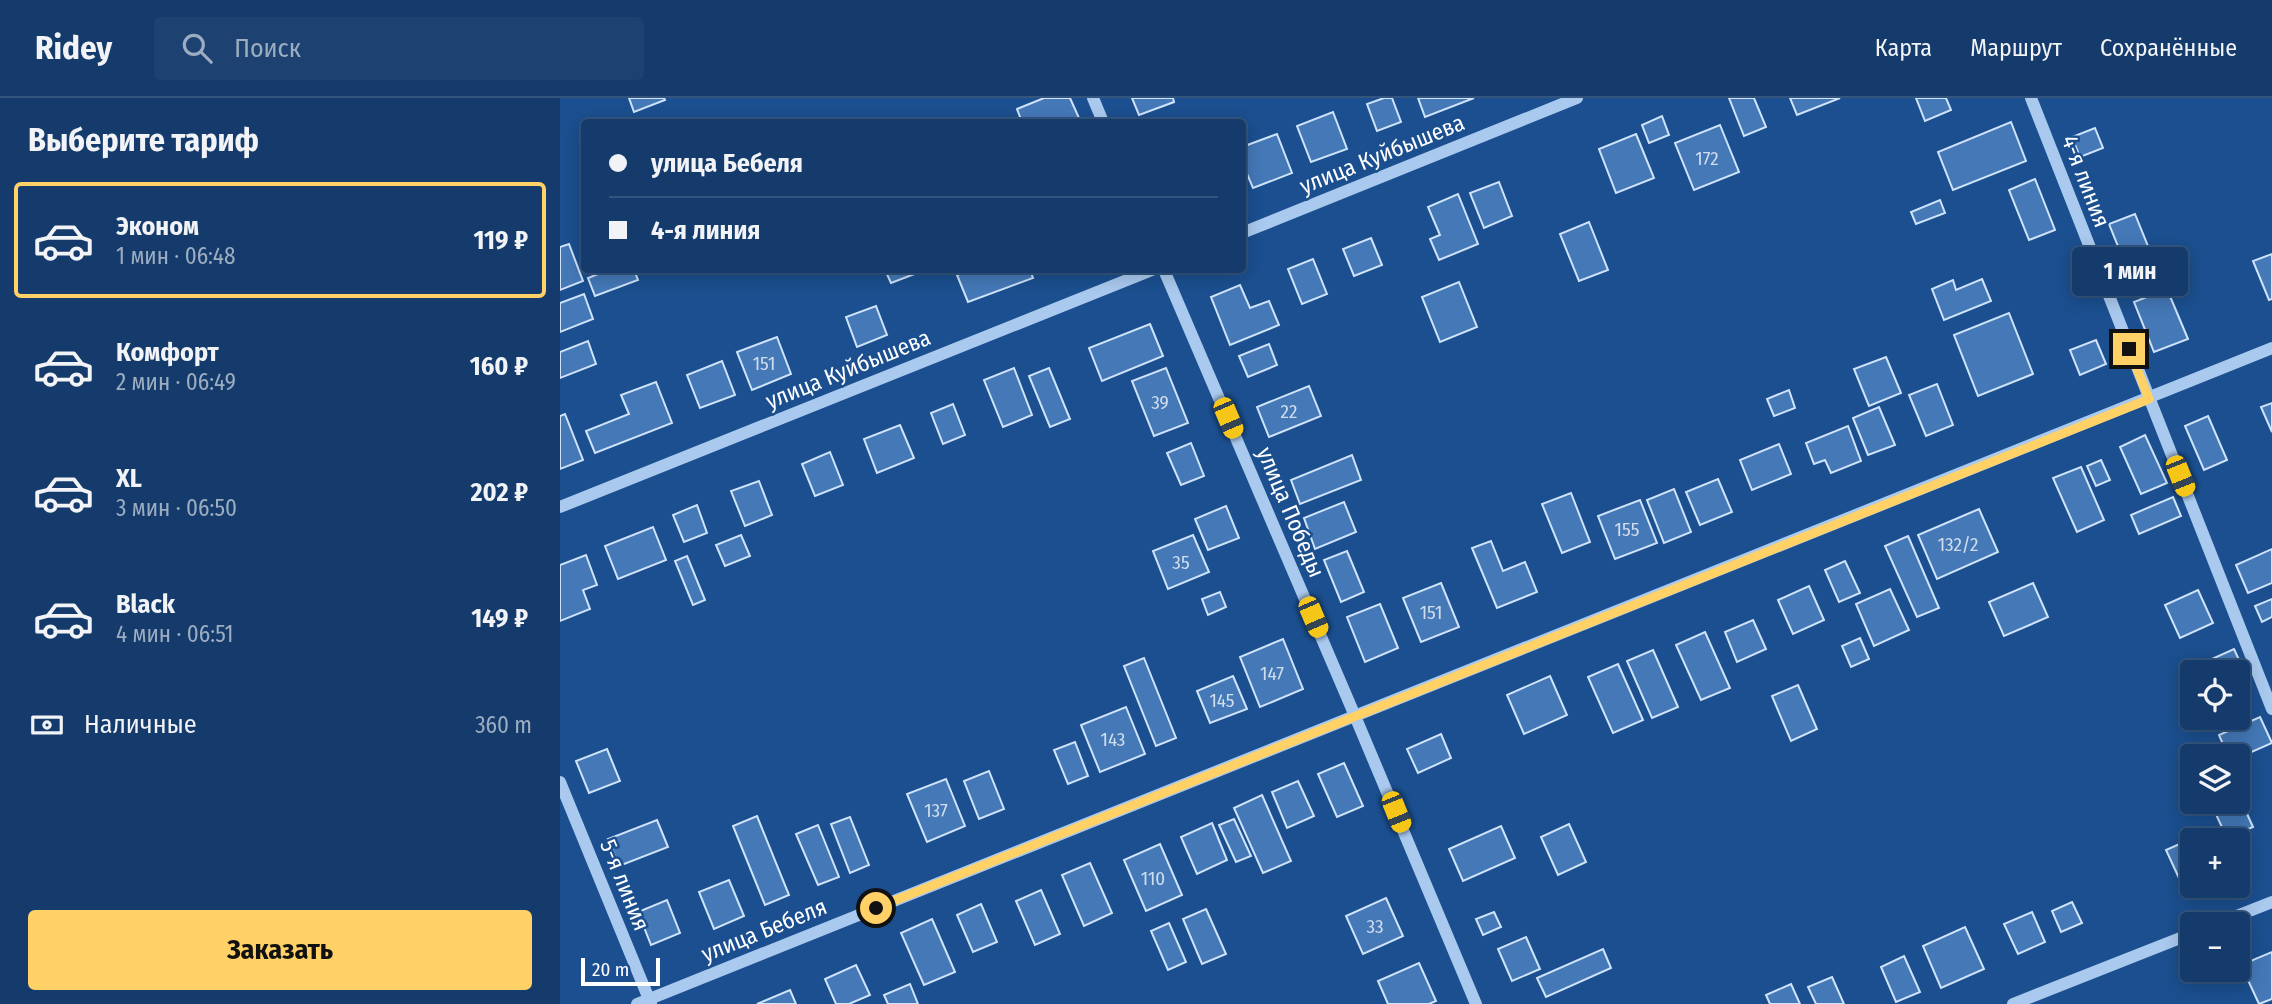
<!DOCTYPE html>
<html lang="ru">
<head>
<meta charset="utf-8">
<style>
	:root { --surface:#143b6b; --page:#1d4271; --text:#f1f3f6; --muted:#9dadc1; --line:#33557e; --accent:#ffd166 }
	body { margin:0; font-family:"Fira Sans Condensed",sans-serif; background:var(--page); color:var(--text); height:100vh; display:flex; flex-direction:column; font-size:26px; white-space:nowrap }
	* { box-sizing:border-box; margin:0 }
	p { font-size:23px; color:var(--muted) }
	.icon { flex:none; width:38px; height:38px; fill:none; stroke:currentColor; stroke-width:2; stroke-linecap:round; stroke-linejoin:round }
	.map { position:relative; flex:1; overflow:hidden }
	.drawer { display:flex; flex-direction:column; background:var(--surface); width:560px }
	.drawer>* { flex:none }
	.banner { position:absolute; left:21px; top:21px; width:665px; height:154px; border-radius:7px; box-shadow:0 4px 18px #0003,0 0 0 2px var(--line); display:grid; align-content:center; height:154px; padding:0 28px; background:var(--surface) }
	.controls { position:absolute; left:1620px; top:562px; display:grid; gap:14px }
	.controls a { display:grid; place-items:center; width:70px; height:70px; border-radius:7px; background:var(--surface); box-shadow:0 4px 18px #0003,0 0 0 2px var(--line); font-size:35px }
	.scale { position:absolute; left:21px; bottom:18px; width:79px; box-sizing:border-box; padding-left:7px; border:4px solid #fff; border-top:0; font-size:19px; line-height:24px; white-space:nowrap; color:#fff; -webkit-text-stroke:5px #1b4f8f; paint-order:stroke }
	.end { position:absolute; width:32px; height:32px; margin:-16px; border:9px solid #ffd166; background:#111; box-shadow:0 0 0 4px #111 }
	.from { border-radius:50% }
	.bubble { position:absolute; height:49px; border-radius:7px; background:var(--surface); box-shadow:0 4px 18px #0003,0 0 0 2px var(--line); font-size:23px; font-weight:700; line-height:49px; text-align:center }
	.car { position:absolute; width:21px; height:42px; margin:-21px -10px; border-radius:9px; box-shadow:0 0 5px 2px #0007; background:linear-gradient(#f5c518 24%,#345 0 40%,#f5c518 0 76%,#345 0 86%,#f5c518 0) }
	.banner b { display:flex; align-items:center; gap:24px; height:66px; font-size:26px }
	.banner b+b { border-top:2px solid var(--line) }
	.banner i { width:18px; height:18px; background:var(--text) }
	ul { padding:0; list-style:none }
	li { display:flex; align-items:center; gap:21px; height:116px; margin:0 14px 10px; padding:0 14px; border:4px solid transparent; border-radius:7px }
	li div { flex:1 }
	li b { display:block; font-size:26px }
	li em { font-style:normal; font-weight:700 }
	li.active { border-color:var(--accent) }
	li>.icon { width:63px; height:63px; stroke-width:1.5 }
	h2 { padding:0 28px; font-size:32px; line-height:84px }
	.pay { display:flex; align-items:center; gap:18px; height:77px; padding:0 28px; font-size:26px }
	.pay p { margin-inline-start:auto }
	.button { display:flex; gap:14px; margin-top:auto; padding:14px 28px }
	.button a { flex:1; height:80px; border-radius:7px; background:var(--accent); color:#111; font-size:28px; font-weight:700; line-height:80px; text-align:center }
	header { display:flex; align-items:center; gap:42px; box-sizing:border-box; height:98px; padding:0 35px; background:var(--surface); border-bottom:2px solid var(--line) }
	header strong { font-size:33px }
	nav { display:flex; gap:38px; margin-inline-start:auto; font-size:24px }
	.search { width:490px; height:63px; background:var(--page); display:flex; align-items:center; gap:18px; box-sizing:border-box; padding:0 24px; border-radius:7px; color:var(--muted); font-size:26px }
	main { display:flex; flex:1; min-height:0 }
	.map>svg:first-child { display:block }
	.building { fill:#4478b7; stroke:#cfe3fa; stroke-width:2 }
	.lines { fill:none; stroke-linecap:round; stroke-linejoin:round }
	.minor { stroke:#a9c9ee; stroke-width:12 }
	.route { stroke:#ffd166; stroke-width:9 }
	.labels { text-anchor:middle; stroke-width:5; stroke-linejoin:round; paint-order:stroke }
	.number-label { font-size:19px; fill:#d0dded }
	.street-label { font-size:23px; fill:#fff; stroke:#1b4f8f }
</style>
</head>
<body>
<header>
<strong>Ridey</strong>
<div class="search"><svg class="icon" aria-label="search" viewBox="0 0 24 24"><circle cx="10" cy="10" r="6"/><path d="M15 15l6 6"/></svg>Поиск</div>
<nav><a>Карта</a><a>Маршрут</a><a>Сохранённые</a></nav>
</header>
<main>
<section class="drawer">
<h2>Выберите тариф</h2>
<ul>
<li class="active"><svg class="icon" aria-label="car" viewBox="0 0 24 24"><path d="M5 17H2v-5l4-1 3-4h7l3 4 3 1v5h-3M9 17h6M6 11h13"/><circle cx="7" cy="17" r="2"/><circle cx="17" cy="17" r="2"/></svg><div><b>Эконом</b><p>1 мин · 06:48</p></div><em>119 ₽</em></li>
<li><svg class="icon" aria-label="car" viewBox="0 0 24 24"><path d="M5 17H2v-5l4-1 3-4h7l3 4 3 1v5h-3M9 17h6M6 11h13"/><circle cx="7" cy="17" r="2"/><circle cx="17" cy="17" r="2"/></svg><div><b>Комфорт</b><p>2 мин · 06:49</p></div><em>160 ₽</em></li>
<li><svg class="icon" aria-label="car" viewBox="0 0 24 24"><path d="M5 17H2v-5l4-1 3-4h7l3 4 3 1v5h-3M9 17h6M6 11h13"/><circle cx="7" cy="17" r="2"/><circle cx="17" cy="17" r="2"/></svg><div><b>XL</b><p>3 мин · 06:50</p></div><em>202 ₽</em></li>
<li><svg class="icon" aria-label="car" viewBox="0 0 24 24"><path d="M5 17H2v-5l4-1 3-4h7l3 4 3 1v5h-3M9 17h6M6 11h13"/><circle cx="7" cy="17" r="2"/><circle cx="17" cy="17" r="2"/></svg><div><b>Black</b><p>4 мин · 06:51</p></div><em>149 ₽</em></li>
</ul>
<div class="pay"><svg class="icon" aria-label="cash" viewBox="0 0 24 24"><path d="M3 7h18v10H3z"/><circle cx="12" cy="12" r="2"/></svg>Наличные<p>360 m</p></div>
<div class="button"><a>Заказать</a></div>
</section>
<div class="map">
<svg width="1712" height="906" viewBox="0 0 1712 906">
	<rect width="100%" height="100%" fill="#1b4f8f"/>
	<g class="building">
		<path d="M 69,0 L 104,0 L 105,2 L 74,14 Z"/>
		<path d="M 484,0 L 510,0 L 519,20 L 508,24 L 462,24 L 457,11 Z"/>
		<path d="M 572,0 L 613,0 L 614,4 L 579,17 Z"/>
		<path d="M 824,0 L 832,0 L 841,24 L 817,33 L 807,6 Z"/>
		<path d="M 858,0 L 914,0 L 865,19 Z"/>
		<path d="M 1169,0 L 1194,0 L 1206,29 L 1184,38 Z"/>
		<path d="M 1230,0 L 1280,0 L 1237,17 Z"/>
		<path d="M 1356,0 L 1386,0 L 1391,12 L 1365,23 Z"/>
		<path d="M 773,14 L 787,51 L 751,64 L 737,28 Z"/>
		<path d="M 1102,18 L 1109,37 L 1089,45 L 1082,27 Z"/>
		<path d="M 1451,24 L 1466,63 L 1393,92 L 1378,54 Z"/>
		<path d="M 1160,27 L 1179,74 L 1134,92 L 1115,45 Z"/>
		<path d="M 1535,30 L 1543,50 L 1520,59 L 1512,39 Z"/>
		<path d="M 717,36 L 732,75 L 693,90 L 682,64 L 682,49 Z"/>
		<path d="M 1076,36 L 1094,80 L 1056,95 L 1039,51 Z"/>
		<path d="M 1475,81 L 1495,132 L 1469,142 L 1449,92 Z"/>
		<path d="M 939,84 L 952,118 L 924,130 L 910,95 Z"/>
		<path d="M 898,96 L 918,146 L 879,162 L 870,141 L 880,137 L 868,109 Z"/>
		<path d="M 1380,102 L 1385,115 L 1356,126 L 1351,114 Z"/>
		<path d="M 1575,116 L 1594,163 L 1568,173 L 1549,126 Z"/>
		<path d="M 1029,124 L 1048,172 L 1019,183 L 1000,136 Z"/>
		<path d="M 811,140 L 822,167 L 794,178 L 783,151 Z"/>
		<path d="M 9,146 L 23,183 L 0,192 L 0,149 Z"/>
		<path d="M 1712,156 L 1712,201 L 1709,202 L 1693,163 Z"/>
		<path d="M 753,161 L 767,196 L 742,206 L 728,171 Z"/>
		<path d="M 48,172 L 74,172 L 78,182 L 35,198 L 28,180 Z"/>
		<path d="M 325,172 L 365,172 L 331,185 Z"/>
		<path d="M 412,172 L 470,172 L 473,180 L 408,204 L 397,177 Z"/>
		<path d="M 1422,181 L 1431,203 L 1384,222 L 1372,191 L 1393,182 L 1396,192 Z"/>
		<path d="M 899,184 L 917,229 L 880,244 L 862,199 Z"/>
		<path d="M 680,187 L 690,210 L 709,203 L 719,227 L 670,247 L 651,199 Z"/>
		<path d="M 1607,191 L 1628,241 L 1594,254 L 1574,204 Z"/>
		<path d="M 24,196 L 33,221 L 0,234 L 0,205 Z"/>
		<path d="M 316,208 L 327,237 L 297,249 L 286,219 Z"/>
		<path d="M 1449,215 L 1473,276 L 1418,298 L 1394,237 Z"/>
		<path d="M 590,226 L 603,258 L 542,283 L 529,250 Z"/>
		<path d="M 217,239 L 231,276 L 192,292 L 177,254 Z"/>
		<path d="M 1536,242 L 1546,266 L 1520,277 L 1510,252 Z"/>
		<path d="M 28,243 L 36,266 L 0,280 L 0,254 Z"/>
		<path d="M 709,246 L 717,267 L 688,279 L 679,258 Z"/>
		<path d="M 1326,259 L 1341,295 L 1309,308 L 1294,271 Z"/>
		<path d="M 162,263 L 175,297 L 140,310 L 127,277 Z"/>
		<path d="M 454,270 L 472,317 L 443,329 L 424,282 Z"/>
		<path d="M 489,270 L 510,321 L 490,329 L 469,278 Z"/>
		<path d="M 606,270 L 628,325 L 594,338 L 572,283 Z"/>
		<path d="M 96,284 L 112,325 L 35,355 L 26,333 L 69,316 L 61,297 Z"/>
		<path d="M 1377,286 L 1393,327 L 1366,338 L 1349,297 Z"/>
		<path d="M 749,288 L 761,318 L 709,339 L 697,309 Z"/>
		<path d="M 1229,292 L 1235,310 L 1214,318 L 1207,301 Z"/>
		<path d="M 1712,305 L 1712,334 L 1701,309 Z"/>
		<path d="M 393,306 L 405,337 L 383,346 L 371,315 Z"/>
		<path d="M 1319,309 L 1335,347 L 1308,357 L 1293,320 Z"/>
		<path d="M 5,316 L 23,362 L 0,371 L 0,318 Z"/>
		<path d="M 1648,318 L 1667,362 L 1644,372 L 1625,328 Z"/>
		<path d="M 340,327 L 354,360 L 317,375 L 304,341 Z"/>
		<path d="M 1288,328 L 1301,363 L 1271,375 L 1265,362 L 1254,366 L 1246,345 Z"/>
		<path d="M 1585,337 L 1607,385 L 1581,396 L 1560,349 Z"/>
		<path d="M 631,345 L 644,378 L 621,387 L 607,355 Z"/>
		<path d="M 1219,346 L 1231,376 L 1192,392 L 1180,362 Z"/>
		<path d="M 270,354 L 283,387 L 255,398 L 242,366 Z"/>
		<path d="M 792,357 L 801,382 L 740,406 L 731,382 Z"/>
		<path d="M 1541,362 L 1550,382 L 1536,388 L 1527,368 Z"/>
		<path d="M 1521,369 L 1544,422 L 1517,434 L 1493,380 Z"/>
		<path d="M 1158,381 L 1172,414 L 1140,427 L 1126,394 Z"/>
		<path d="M 199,383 L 212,417 L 185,428 L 171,393 Z"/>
		<path d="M 1114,391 L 1131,434 L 1104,445 L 1087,402 Z"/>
		<path d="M 1011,395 L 1030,444 L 1002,455 L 982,406 Z"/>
		<path d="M 1613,399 L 1621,418 L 1579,436 L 1571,417 Z"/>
		<path d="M 1080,402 L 1097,445 L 1055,461 L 1038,418 Z"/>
		<path d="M 784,404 L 796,434 L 755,451 L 744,420 Z"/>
		<path d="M 137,407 L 147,435 L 124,444 L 113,417 Z"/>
		<path d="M 666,408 L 679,440 L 648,452 L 635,421 Z"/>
		<path d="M 1419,411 L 1438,454 L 1377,481 L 1358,437 Z"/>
		<path d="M 93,429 L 106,462 L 58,481 L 45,448 Z"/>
		<path d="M 181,437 L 190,458 L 165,468 L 156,447 Z"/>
		<path d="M 633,437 L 649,474 L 608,491 L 593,453 Z"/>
		<path d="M 1348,438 L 1379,510 L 1357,519 L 1325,448 Z"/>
		<path d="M 931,443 L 943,473 L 965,464 L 977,494 L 937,510 L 912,450 Z"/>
		<path d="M 1712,451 L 1712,485 L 1688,495 L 1676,467 Z"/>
		<path d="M 787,453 L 804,494 L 781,504 L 764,462 Z"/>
		<path d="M 26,457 L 37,487 L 23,492 L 30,511 L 0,523 L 0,467 Z"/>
		<path d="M 127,458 L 145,502 L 133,507 L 115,463 Z"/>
		<path d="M 1285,463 L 1300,495 L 1279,504 L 1265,472 Z"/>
		<path d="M 881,485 L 899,529 L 861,544 L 843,500 Z"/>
		<path d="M 1473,485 L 1488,519 L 1444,538 L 1429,504 Z"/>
		<path d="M 1249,488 L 1264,522 L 1233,536 L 1218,502 Z"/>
		<path d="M 1330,491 L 1349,532 L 1314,548 L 1296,506 Z"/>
		<path d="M 1638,492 L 1653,525 L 1620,540 L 1605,507 Z"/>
		<path d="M 660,494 L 666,509 L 648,517 L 642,501 Z"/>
		<path d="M 1712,501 L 1712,519 L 1702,524 L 1695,508 Z"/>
		<path d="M 820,506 L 838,550 L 805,564 L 787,519 Z"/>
		<path d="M 1193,522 L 1206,551 L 1177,564 L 1165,534 Z"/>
		<path d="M 1145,534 L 1170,590 L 1141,602 L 1116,547 Z"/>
		<path d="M 1300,540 L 1309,561 L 1291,569 L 1282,548 Z"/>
		<path d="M 723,541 L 743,591 L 700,609 L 680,559 Z"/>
		<path d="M 1674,551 L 1686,577 L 1678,581 L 1678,574 L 1633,574 L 1633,597 L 1623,574 Z"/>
		<path d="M 1093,552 L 1118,609 L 1092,620 L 1067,563 Z"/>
		<path d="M 584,560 L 616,640 L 596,648 L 564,568 Z"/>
		<path d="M 1058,566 L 1083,622 L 1053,635 L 1028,579 Z"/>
		<path d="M 673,578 L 687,611 L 650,625 L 637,593 Z"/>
		<path d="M 990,578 L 1007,617 L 964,636 L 947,597 Z"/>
		<path d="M 1238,587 L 1257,631 L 1231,643 L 1212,598 Z"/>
		<path d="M 566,609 L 585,656 L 540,674 L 521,627 Z"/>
		<path d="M 1700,619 L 1712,645 L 1678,660 L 1678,658 L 1668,658 L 1659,637 Z"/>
		<path d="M 881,636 L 891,660 L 858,675 L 847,651 Z"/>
		<path d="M 515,644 L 528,678 L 508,686 L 494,652 Z"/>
		<path d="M 47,651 L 60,683 L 29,695 L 16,663 Z"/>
		<path d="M 784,665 L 803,708 L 777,719 L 758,676 Z"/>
		<path d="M 429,673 L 444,711 L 419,721 L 404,683 Z"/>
		<path d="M 386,681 L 405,728 L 367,744 L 347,696 Z"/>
		<path d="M 738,683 L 754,718 L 727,730 L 712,694 Z"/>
		<path d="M 702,697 L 731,763 L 703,775 L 674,710 Z"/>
		<path d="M 1679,698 L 1693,729 L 1667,740 L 1653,710 L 1667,704 L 1678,704 Z"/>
		<path d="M 197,718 L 229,797 L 205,807 L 173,728 Z"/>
		<path d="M 290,719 L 309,767 L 290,775 L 271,726 Z"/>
		<path d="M 674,721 L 691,758 L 676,764 L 659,727 Z"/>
		<path d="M 97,722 L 108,749 L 59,768 L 48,741 Z"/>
		<path d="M 652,725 L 667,762 L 637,776 L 621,739 Z"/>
		<path d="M 1009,726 L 1026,764 L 998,777 L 981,739 Z"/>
		<path d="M 258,727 L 279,779 L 258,787 L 236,736 Z"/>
		<path d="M 941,728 L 955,760 L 903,783 L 889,751 Z"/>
		<path d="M 1633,740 L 1633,787 L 1624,791 L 1606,752 Z"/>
		<path d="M 600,746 L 622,797 L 586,813 L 564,762 Z"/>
		<path d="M 530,765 L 552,815 L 524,828 L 502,777 Z"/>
		<path d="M 169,782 L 184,818 L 154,831 L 139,794 Z"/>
		<path d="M 481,792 L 500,836 L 475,847 L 456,803 Z"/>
		<path d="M 826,800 L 843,838 L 803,856 L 786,818 Z"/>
		<path d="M 107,802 L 120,835 L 91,847 L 78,814 Z"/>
		<path d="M 1512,804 L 1522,825 L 1501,834 L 1492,813 Z"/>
		<path d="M 421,806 L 437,844 L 413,854 L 397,817 Z"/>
		<path d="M 646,811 L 666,856 L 642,866 L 623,821 Z"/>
		<path d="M 934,814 L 941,829 L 923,837 L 916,821 Z"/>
		<path d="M 1472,814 L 1485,844 L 1458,856 L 1444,826 Z"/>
		<path d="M 372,821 L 395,874 L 364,887 L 341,835 Z"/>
		<path d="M 609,825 L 626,864 L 608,872 L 591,833 Z"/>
		<path d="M 1405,829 L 1424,871 L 1381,890 L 1363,848 Z"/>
		<path d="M 966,839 L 980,871 L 952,883 L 938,851 Z"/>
		<path d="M 1043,851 L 1051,870 L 986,899 L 977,880 Z"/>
		<path d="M 1712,854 L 1712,901 L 1699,906 L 1681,867 Z"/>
		<path d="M 1344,858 L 1360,894 L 1336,904 L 1321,869 Z"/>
		<path d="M 859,865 L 876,903 L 869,906 L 828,906 L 818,883 Z"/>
		<path d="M 296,867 L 310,897 L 289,906 L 276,906 L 265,881 Z"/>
		<path d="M 1272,879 L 1284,906 L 1256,906 L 1248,889 Z"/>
		<path d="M 350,886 L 358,906 L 328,906 L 324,897 Z"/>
		<path d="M 1231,886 L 1240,906 L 1210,906 L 1206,897 Z"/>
		<path d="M 230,892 L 236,906 L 197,906 Z"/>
	</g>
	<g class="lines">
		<g class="minor">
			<path d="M 533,0 L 543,24"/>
			<path d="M 1471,0 L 1712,611"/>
			<path d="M 682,135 L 1017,0"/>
			<path d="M 604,172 L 795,618 L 916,906"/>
			<path d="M 0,409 L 592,172"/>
			<path d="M 0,684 L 91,906"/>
			<path d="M 1656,826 L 1712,804"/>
			<path d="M 77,906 L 1712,250"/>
			<path d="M 1453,906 L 1633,835"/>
		</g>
	</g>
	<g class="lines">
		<path class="route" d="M 316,810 L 1589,301 L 1569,251"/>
	</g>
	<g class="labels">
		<g class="number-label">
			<text x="1147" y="67">172</text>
			<text x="204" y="272">151</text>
			<text x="600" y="311">39</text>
			<text x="729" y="320">22</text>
			<text x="1067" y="438">155</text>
			<text x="1398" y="453">132/2</text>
			<text x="621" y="471">35</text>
			<text x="871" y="521">151</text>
			<text x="712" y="582">147</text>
			<text x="662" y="609">145</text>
			<text x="553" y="648">143</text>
			<text x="376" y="719">137</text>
			<text x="593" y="787">110</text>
			<text x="815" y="835">33</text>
		</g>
		<g class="street-label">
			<text transform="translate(822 56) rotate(-22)" y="8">улица Куйбышева</text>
			<text transform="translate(1526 83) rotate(69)" y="8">4-я линия</text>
			<text transform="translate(288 271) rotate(-22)" y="8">улица Куйбышева</text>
			<text transform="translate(731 414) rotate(67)" y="8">улица Победы</text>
			<text transform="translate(65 787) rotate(68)" y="8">5-я линия</text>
			<text transform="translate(204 832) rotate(-22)" y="8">улица Бебеля</text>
		</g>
	</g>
</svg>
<div class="controls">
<a><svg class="icon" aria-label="locate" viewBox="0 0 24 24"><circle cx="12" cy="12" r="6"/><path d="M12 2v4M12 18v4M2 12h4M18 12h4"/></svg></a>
<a><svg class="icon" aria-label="layers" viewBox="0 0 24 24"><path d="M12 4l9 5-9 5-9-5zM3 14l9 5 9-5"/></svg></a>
<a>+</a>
<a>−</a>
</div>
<div class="scale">20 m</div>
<i class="end from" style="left:316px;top:810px"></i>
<i class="end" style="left:1569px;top:251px"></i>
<div class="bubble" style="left:1512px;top:149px;width:116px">1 мин</div>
<i class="car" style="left:668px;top:320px;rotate:157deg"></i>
<i class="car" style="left:1620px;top:378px;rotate:158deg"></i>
<i class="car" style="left:753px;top:519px;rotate:157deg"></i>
<i class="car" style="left:836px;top:714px;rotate:158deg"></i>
<div class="banner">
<b><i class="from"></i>улица Бебеля</b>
<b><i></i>4-я линия</b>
</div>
</div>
</main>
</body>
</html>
